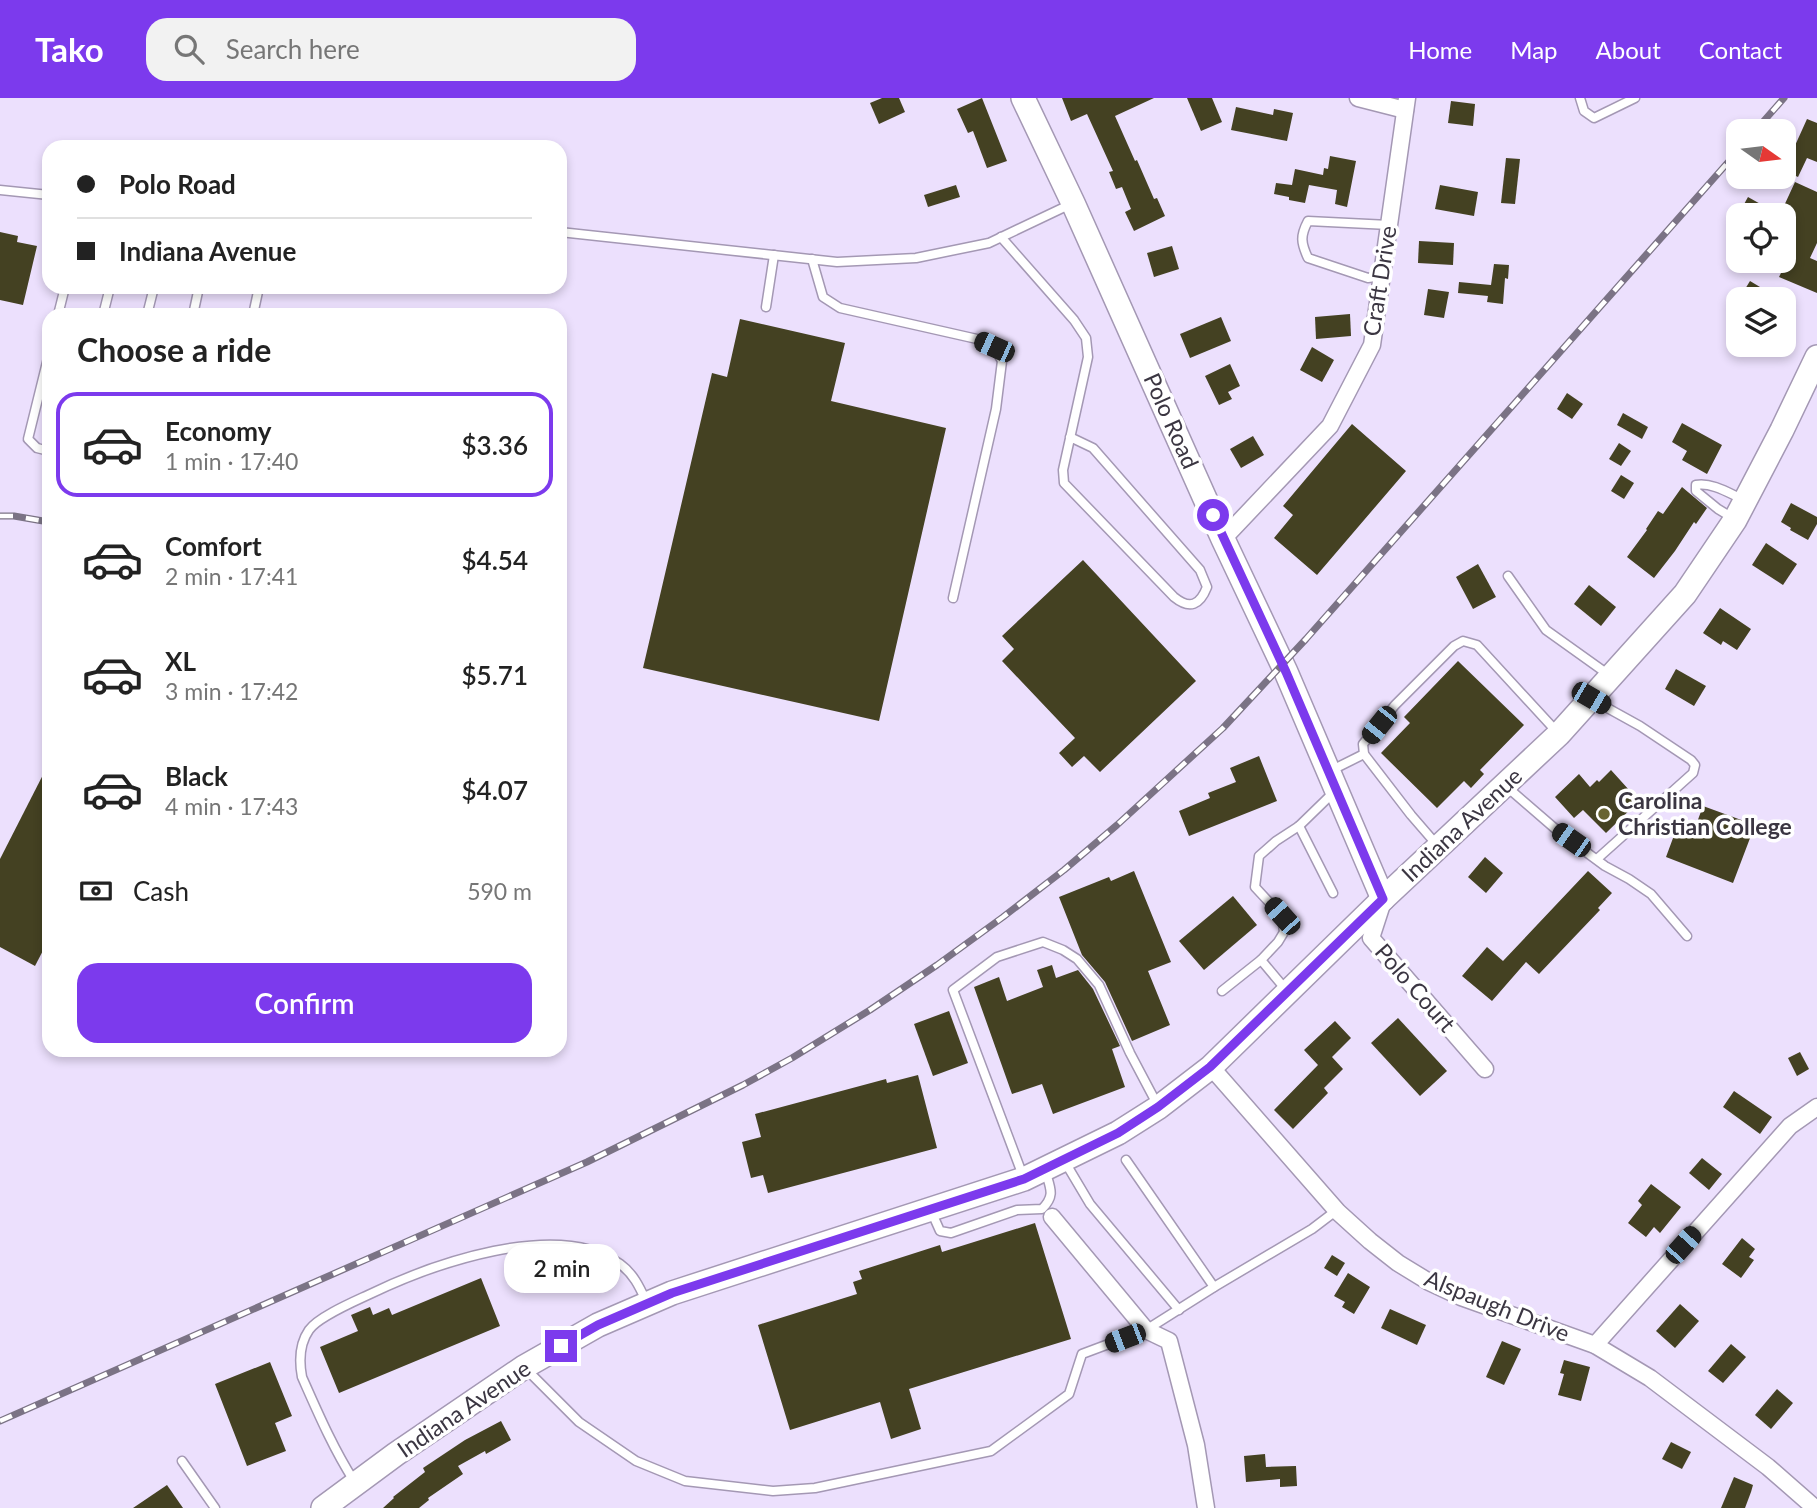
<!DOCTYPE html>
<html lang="en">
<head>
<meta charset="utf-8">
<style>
	:root { --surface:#fff; --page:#f2f2f2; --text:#222; --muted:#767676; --line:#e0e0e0; --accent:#7c3aed }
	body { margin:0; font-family:Lato,sans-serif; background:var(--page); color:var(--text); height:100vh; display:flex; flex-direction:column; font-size:26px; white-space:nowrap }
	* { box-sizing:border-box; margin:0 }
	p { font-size:23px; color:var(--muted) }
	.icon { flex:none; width:38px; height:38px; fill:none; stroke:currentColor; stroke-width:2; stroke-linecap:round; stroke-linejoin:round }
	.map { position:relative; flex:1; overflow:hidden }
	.drawer { position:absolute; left:42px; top:210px; width:525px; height:749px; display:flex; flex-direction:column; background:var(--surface); border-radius:21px; box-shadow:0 4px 10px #0003 }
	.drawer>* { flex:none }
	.banner { position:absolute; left:42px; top:42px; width:525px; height:154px; border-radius:21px; box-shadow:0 4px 10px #0003; display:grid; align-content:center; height:154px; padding:0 35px; background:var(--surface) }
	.needle { width:46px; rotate:104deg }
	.fabs { position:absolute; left:1726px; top:21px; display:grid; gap:14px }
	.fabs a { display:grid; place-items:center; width:70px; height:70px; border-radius:14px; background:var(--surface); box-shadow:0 4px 10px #0003; font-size:35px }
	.end { position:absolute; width:32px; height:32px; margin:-16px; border:9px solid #7c3aed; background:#fff; box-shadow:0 0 0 4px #fff }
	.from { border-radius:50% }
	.bubble { position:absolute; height:49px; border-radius:21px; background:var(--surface); box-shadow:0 4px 10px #0003; font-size:23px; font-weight:600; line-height:49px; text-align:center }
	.car { position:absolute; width:21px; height:42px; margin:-21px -10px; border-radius:9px; box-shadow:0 0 5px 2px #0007; background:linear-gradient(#222 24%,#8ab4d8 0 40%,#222 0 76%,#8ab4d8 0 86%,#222 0) }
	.banner b { display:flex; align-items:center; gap:24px; height:66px; font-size:26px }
	.banner b+b { border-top:2px solid var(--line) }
	.banner i { width:18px; height:18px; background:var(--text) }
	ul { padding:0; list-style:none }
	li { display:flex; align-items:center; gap:21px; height:105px; margin:0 14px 10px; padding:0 21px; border:4px solid transparent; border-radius:21px }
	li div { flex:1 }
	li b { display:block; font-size:26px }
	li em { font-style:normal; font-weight:600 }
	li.active { border-color:var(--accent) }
	li>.icon { width:63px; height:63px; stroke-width:1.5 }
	h2 { padding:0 35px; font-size:32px; line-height:84px }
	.pay { display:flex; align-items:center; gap:18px; height:77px; padding:0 35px; font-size:26px }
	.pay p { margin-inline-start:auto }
	.button { display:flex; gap:14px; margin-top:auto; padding:14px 35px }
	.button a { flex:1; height:80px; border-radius:21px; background:var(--accent); color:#fff; font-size:28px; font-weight:600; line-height:80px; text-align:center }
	header { display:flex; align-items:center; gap:42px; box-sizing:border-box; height:98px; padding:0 35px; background:var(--accent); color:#fff }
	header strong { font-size:33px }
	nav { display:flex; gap:38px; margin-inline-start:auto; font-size:24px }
	.search { width:490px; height:63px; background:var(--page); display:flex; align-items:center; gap:18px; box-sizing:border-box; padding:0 24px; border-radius:21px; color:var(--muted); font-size:26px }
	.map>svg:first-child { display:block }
	.building { fill:#444122 }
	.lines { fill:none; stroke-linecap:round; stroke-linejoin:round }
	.lane-casing { stroke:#a498b4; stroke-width:11 }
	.street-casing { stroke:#a498b4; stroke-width:19 }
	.secondary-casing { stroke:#a498b4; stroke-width:26 }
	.lane { stroke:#fff; stroke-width:8 }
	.street { stroke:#fff; stroke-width:16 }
	.secondary { stroke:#fff; stroke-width:23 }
	.rail-casing { stroke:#7b7385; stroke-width:7 }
	.rail { stroke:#fff; stroke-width:4.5; stroke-dasharray:13; stroke-linecap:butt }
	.route { stroke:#7c3aed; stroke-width:9 }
	.poi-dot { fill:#686431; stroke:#fff; stroke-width:2.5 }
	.labels { text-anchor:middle; stroke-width:7; stroke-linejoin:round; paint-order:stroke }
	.street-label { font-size:23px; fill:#3b3642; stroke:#fff }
	.poi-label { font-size:23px; font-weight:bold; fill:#3b3642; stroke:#fff; text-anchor:start }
</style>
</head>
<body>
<header>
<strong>Tako</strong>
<div class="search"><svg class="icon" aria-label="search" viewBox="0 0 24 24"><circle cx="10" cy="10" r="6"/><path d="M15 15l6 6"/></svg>Search here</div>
<nav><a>Home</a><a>Map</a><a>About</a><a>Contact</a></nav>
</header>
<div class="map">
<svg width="1817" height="1410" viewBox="0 0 1817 1410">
	<rect width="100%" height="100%" fill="#ece0fd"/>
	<g class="building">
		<path d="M 882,0 L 899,0 L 905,14 L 879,26 L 870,5 Z"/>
		<path d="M 982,0 L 1007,63 L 987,70 L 973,33 L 968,35 L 957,11 Z"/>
		<path d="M 1062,0 L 1154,0 L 1115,18 L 1135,63 L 1137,62 L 1154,101 L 1157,100 L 1165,118 L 1134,133 L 1125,114 L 1131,111 L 1122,89 L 1116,91 L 1109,74 L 1113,73 L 1087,16 L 1071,23 Z"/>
		<path d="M 1187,0 L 1212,0 L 1222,24 L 1201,33 Z"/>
		<path d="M 1451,3 L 1475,6 L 1473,28 L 1448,25 Z"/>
		<path d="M 1236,9 L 1273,17 L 1274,11 L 1293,15 L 1287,43 L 1231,32 Z"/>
		<path d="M 1807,21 L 1817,25 L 1817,64 L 1807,60 L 1798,79 L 1783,72 L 1783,58 L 1787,50 L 1793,52 Z"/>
		<path d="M 1330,58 L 1356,63 L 1347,109 L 1335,106 L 1337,92 L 1309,87 L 1305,105 L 1289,102 L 1289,99 L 1274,96 L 1276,85 L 1292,87 L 1295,71 L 1323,77 L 1324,70 L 1328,71 Z"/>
		<path d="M 1506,60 L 1520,61 L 1515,106 L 1501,105 Z"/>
		<path d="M 1795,84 L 1817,94 L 1817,145 L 1810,160 L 1817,163 L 1817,195 L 1779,179 L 1783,171 L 1783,110 Z"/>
		<path d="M 956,87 L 960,99 L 928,109 L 924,97 Z"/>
		<path d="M 1440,87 L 1478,94 L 1474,118 L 1435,111 Z"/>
		<path d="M 1748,99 L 1780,117 L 1738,117 Z"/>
		<path d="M 0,134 L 18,138 L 17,144 L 37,148 L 23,207 L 0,202 Z"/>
		<path d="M 1419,143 L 1454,145 L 1453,167 L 1418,165 Z"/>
		<path d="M 1172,148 L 1179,171 L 1154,179 L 1147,155 Z"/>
		<path d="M 1494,166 L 1509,167 L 1508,181 L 1505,180 L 1503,206 L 1487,204 L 1488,198 L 1458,195 L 1459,184 L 1491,187 Z"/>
		<path d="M 1750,183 L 1780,201 L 1739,201 Z"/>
		<path d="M 1428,191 L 1449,194 L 1444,220 L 1424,217 Z"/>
		<path d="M 1350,216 L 1351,238 L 1316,241 L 1315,219 Z"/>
		<path d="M 1221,219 L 1231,243 L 1190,260 L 1180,236 Z"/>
		<path d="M 740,221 L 845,245 L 831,303 L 946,330 L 879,623 L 643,570 L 712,275 L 727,279 Z"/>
		<path d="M 1312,249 L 1334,262 L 1322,284 L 1300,272 Z"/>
		<path d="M 1230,266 L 1240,288 L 1228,294 L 1232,301 L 1219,307 L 1205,278 Z"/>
		<path d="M 1567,295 L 1583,306 L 1572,321 L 1557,311 Z"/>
		<path d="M 1623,315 L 1648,329 L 1642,341 L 1617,327 Z"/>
		<path d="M 1682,325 L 1722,347 L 1707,376 L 1682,362 L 1687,353 L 1672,344 Z"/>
		<path d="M 1352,326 L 1406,373 L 1317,477 L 1274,440 L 1293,417 L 1283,408 Z"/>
		<path d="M 1253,338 L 1264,357 L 1241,370 L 1230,351 Z"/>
		<path d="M 1619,345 L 1631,353 L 1621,368 L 1609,361 Z"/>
		<path d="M 1621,377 L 1634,385 L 1624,401 L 1611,393 Z"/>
		<path d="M 1682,389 L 1707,410 L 1696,426 L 1694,424 L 1675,453 L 1654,480 L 1627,459 L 1647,432 L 1646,431 L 1658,413 L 1663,416 Z"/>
		<path d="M 1791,405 L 1817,419 L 1817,426 L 1808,442 L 1790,432 L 1791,430 L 1781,424 Z"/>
		<path d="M 1766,445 L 1797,466 L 1783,487 L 1752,467 Z"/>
		<path d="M 1083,462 L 1196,583 L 1100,674 L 1084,658 L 1072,669 L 1059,655 L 1075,640 L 1002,563 L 1014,551 L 1002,538 Z"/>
		<path d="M 1478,466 L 1496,499 L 1473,511 L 1456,479 Z"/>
		<path d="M 1589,487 L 1616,509 L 1601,528 L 1574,506 Z"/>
		<path d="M 1720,510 L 1751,531 L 1737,552 L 1723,543 L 1721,547 L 1703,535 Z"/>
		<path d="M 1458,563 L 1524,627 L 1480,672 L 1484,676 L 1471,690 L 1464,683 L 1437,710 L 1381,655 L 1410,625 L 1404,619 Z"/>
		<path d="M 1676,571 L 1706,588 L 1694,608 L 1665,591 Z"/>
		<path d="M 1259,658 L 1277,703 L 1189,738 L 1179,713 L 1210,700 L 1208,695 L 1236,684 L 1230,670 Z"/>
		<path d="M 49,665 L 49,841 L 35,868 L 0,849 L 0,761 Z"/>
		<path d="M 1611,672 L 1639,703 L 1606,735 L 1583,712 L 1574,720 L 1555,699 L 1579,676 L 1590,689 L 1597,682 L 1599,684 Z"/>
		<path d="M 1703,708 L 1755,727 L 1733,785 L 1666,759 L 1676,732 L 1692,738 Z"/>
		<path d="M 1485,759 L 1503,775 L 1486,795 L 1468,779 Z"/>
		<path d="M 1134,773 L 1171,864 L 1148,873 L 1170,927 L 1132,943 L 1105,884 L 1082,857 L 1059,799 L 1109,779 L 1111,783 Z"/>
		<path d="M 1588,773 L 1612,795 L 1598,810 L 1600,812 L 1539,876 L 1526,864 L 1492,903 L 1462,878 L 1487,849 L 1503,863 Z"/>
		<path d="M 1233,798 L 1257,827 L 1204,872 L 1179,843 Z"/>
		<path d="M 1052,867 L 1056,880 L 1078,872 L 1093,891 L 1120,948 L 1112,951 L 1125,989 L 1053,1016 L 1042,986 L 1012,996 L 974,889 L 999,879 L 1007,903 L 1043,889 L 1037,872 Z"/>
		<path d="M 949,913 L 968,965 L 933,978 L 914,926 Z"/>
		<path d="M 1398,920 L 1447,973 L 1420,998 L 1371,945 Z"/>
		<path d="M 1335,923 L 1351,940 L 1332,959 L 1343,971 L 1324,990 L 1328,995 L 1293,1031 L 1274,1012 L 1318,967 L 1304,952 Z"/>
		<path d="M 1800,954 L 1809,971 L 1797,978 L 1788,960 Z"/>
		<path d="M 918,977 L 937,1050 L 768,1095 L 763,1077 L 751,1080 L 742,1044 L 761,1039 L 755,1016 L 886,981 L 887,985 Z"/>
		<path d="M 1734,993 L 1772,1019 L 1760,1036 L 1723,1009 Z"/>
		<path d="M 1702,1060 L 1722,1076 L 1709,1092 L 1689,1075 Z"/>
		<path d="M 1651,1086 L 1681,1109 L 1660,1135 L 1654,1129 L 1646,1139 L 1628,1125 L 1642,1107 L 1638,1103 Z"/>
		<path d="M 1035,1125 L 1071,1241 L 909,1291 L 921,1331 L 891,1341 L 880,1304 L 790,1332 L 758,1227 L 857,1196 L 853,1184 L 862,1181 L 859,1173 L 940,1147 L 942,1154 Z"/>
		<path d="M 1742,1140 L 1755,1151 L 1749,1159 L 1754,1162 L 1741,1180 L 1722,1166 Z"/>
		<path d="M 1332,1157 L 1345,1165 L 1337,1178 L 1324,1170 Z"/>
		<path d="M 1348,1175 L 1370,1189 L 1354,1216 L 1342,1209 L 1345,1204 L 1334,1198 Z"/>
		<path d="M 481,1180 L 500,1228 L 339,1295 L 320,1249 L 358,1233 L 351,1217 L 370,1209 L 373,1217 L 389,1210 L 392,1217 Z"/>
		<path d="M 1680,1206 L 1699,1223 L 1675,1250 L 1656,1233 Z"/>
		<path d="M 1390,1211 L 1426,1227 L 1417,1247 L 1381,1230 Z"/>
		<path d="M 1502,1243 L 1521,1251 L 1504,1287 L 1486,1279 Z"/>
		<path d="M 1731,1246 L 1746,1259 L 1723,1285 L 1708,1273 Z"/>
		<path d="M 1564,1262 L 1590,1269 L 1581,1303 L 1558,1297 L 1564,1276 L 1560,1275 Z"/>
		<path d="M 270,1264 L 292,1318 L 275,1325 L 286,1353 L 247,1368 L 215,1286 Z"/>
		<path d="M 1777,1291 L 1793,1305 L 1771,1331 L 1755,1317 Z"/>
		<path d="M 501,1323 L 511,1342 L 486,1356 L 485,1353 L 458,1368 L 463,1376 L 428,1400 L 429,1402 L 419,1410 L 383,1410 L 394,1400 L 393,1399 L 425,1374 L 423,1370 L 465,1342 Z"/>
		<path d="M 1671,1344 L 1691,1354 L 1682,1371 L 1662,1361 Z"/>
		<path d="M 1265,1356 L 1266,1369 L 1296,1368 L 1297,1388 L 1280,1389 L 1280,1381 L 1246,1384 L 1244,1358 Z"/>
		<path d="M 1734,1379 L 1753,1387 L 1751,1394 L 1745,1410 L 1721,1410 Z"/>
		<path d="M 167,1387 L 183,1410 L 133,1410 Z"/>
	</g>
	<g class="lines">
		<g class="lane-casing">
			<g id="lane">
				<path d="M 1580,0 L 1584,13 L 1594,20 L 1635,0"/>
				<path d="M 0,92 L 49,97"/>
				<path d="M 560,134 L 837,164 L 916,160 L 989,145 L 1071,106"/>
				<path d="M 1001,139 L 1074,222 L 1086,240 L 1088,259 L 1063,372 L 1064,385 L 1174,499 C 1190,512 1200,507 1207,489 L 1200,472 L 1093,350 L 1070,339"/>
				<path d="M 812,161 L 823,199 L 840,210 L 977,241 L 994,249 L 1002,263 L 996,311 L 953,500"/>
				<path d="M 1382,178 L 1368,180 L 1308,160 C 1301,145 1300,138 1308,123 L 1389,127"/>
				<path d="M 766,209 L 774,157"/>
				<path d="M 58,217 L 65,189"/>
				<path d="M 103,217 L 110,189"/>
				<path d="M 147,217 L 154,189"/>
				<path d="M 193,217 L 199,189"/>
				<path d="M 253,217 L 259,189"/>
				<path d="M 49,256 L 28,341 L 37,350 L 49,353"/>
				<path d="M 1733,420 L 1718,411 L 1696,393 L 1696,387 C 1711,384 1729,395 1742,401"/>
				<path d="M 1508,478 L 1546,532 L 1609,577"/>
				<path d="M 1593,602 L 1640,628 L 1691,662 L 1695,667 L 1693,675 L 1597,761"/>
				<path d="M 1332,672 L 1364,656"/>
				<path d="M 1507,689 L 1559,734 L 1605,768 L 1629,781 L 1651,796 L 1687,838"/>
				<path d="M 1299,728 L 1333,795"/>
				<path d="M 1437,747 L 1411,717 L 1364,656 L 1363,646 L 1395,607 L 1454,548 L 1463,543 L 1477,547 L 1557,634"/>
				<path d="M 1222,893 L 1261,862"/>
				<path d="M 1287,893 L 1261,862 L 1278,844 L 1284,834 L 1282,818 L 1255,789 L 1259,758 L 1276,743 L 1299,728 L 1335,693"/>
				<path d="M 1126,1062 L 1214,1189"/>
				<path d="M 1065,1064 L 1090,1106 L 1179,1212"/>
				<path d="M 1023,1078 L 953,892 L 997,859 L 1043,844 L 1063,852 L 1077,861 L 1099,887 L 1130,955 L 1157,1006"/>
				<path d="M 932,1115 L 940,1133 L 951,1135 L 1017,1112 L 1042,1111 C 1056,1097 1050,1090 1045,1072"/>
				<path d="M 527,1272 L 579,1324 L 636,1363 L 685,1383 L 773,1393 L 815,1390 L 991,1353 L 1069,1296 L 1082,1256 L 1146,1232 L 1214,1189 L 1312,1131 L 1337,1112"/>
				<path d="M 182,1363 L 215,1410"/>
				<path d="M 354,1383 C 333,1350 318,1315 302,1279 C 299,1263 300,1245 309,1232 C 318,1219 353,1204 368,1197 C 430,1167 558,1120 620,1166 C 634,1176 640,1190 647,1205"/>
			</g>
		</g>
		<g class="street-casing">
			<g id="street">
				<path d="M 1358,0 L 1405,12"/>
				<path d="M 1223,441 L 1330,328 L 1372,247 L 1407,0"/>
				<path d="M 1383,803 L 1371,840 L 1485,971"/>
				<path d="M 1211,969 L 1338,1114 L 1370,1143 L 1398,1165 L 1429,1184 L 1461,1199 L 1595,1247 L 1650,1280 L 1768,1369 L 1815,1410"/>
				<path d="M 1052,1119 L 1146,1232 L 1169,1243 L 1196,1347 L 1206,1410"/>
				<path d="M 1595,1247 L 1790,1028 L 1817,1009"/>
			</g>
		</g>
		<g class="secondary-casing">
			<g id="secondary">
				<path d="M 1023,0 L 1073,105 L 1223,441 L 1286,574 L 1383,801"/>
				<path d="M 323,1410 L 396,1356 L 524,1269 L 598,1227 L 672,1195 L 1024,1081 L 1118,1035 L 1159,1009 L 1211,969 L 1383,801 L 1559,636 L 1685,496 L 1735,422 L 1782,332 L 1817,259"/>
			</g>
		</g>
		<use href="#lane" class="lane"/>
		<use href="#street" class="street"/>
		<use href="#secondary" class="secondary"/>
		<g class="rail-casing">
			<g id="rail">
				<path d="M 1755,33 L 1784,0"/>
				<path d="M 0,418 L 14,418 L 49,424"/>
				<path d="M 0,1323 L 587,1064 L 743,987 L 792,960 L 870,912 L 937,867 L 1003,819 L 1064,772 L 1117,727 L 1223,630 L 1306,541 L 1738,53"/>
			</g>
		</g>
		<use href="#rail" class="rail"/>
	</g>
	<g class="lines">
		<path class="route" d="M 561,1248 L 598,1227 L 672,1195 L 1024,1081 L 1118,1035 L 1158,1009 L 1210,969 L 1383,801 L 1286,574 L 1213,417"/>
	</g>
	<circle class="poi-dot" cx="1604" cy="716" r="7"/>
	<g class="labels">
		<g class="street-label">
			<text transform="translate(1380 183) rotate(-81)" y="8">Craft Drive</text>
			<text transform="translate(1171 323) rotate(66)" y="8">Polo Road</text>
			<text transform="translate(1462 727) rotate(-43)" y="8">Indiana Avenue</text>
			<text transform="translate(1415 890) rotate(49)" y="8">Polo Court</text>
			<text transform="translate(1497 1208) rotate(22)" y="8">Alspaugh Drive</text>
			<text transform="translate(464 1311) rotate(-34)" y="8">Indiana Avenue</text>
		</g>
		<g class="poi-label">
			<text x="1618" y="711">Carolina<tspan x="1618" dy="26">Christian College</tspan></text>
		</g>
	</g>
</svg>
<div class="fabs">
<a><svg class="needle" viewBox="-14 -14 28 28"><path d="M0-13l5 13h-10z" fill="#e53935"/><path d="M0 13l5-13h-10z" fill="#767676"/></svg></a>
<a><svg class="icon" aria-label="locate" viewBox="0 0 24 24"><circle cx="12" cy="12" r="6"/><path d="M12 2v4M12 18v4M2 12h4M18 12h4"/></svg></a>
<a><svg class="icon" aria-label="layers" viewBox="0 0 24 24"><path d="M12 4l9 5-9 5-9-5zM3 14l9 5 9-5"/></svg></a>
</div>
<i class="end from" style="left:1213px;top:417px"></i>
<i class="end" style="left:561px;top:1248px"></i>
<div class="bubble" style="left:504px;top:1146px;width:116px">2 min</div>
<i class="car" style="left:994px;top:249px;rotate:294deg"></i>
<i class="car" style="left:1591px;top:600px;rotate:120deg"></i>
<i class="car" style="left:1379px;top:627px;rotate:219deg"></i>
<i class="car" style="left:1571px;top:742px;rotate:305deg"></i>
<i class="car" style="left:1282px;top:818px;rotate:318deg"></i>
<i class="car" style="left:1683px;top:1147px;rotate:42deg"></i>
<i class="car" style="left:1125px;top:1240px;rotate:249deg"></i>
<div class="banner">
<b><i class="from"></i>Polo Road</b>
<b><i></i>Indiana Avenue</b>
</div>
<section class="drawer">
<h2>Choose a ride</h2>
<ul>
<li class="active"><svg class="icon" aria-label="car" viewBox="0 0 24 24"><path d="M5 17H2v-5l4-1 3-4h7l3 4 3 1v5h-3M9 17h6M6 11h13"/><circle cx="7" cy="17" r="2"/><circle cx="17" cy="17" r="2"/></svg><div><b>Economy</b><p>1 min · 17:40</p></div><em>$3.36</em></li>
<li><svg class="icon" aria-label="car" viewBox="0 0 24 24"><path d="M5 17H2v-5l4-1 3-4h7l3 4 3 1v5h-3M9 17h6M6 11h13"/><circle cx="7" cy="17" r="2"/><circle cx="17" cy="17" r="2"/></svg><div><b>Comfort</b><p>2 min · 17:41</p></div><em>$4.54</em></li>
<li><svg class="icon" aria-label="car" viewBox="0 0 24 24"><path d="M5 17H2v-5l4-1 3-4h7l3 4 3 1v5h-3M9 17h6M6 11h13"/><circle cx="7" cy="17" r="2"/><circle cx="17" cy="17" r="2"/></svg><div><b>XL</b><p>3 min · 17:42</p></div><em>$5.71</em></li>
<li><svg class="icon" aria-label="car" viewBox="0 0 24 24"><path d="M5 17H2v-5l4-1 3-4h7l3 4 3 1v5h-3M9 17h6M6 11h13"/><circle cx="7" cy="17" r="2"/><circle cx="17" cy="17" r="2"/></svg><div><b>Black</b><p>4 min · 17:43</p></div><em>$4.07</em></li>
</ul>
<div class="pay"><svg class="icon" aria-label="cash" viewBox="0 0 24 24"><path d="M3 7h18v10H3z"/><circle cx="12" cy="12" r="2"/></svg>Cash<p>590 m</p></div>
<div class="button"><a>Confirm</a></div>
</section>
</div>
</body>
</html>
